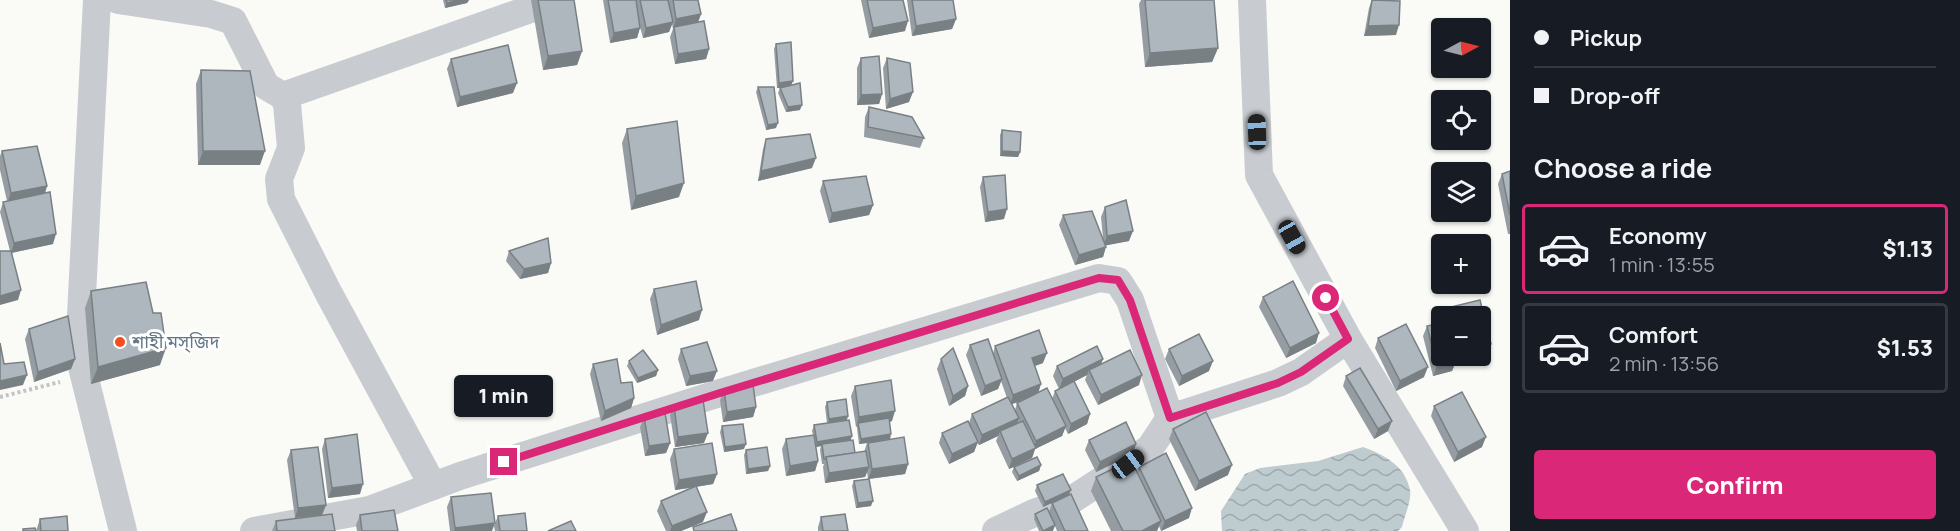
<!DOCTYPE html>
<html lang="en">
<head>
<meta charset="utf-8">
<style>
	:root { --surface:#171b24; --page:#242831; --text:#f1f3f6; --muted:#9ea1a6; --line:#363941; --accent:#db2777 }
	body { margin:0; font-family:Manrope,"Noto Sans Bengali",sans-serif; background:var(--page); color:var(--text); height:100vh; display:flex; flex-direction:column; font-size:22px; white-space:nowrap }
	* { box-sizing:border-box; margin:0 }
	p { font-size:20px; color:var(--muted) }
	.icon { flex:none; width:33px; height:33px; fill:none; stroke:currentColor; stroke-width:2; stroke-linecap:round; stroke-linejoin:round }
	.map { position:relative; flex:1; overflow:hidden }
	.side { display:flex; flex-direction:column; background:var(--surface); width:450px }
	.side>* { flex:none }
	.hud { display:grid; align-content:center; height:132px; padding:0 24px; background:var(--surface) }
	.needle { width:39px; rotate:83deg }
	.fabs { position:absolute; left:1431px; top:18px; display:grid; gap:12px }
	.fabs a { display:grid; place-items:center; width:60px; height:60px; border-radius:6px; background:var(--surface); box-shadow:0 2px 4px #0004; font-size:30px }
	.end { position:absolute; width:27px; height:27px; margin:-14px; border:8px solid #db2777; background:#fff; box-shadow:0 0 0 3px #fff }
	.from { border-radius:50% }
	.bubble { position:absolute; height:42px; border-radius:6px; background:var(--surface); box-shadow:0 2px 4px #0004; font-size:20px; font-weight:800; line-height:42px; text-align:center }
	.car { position:absolute; width:18px; height:36px; margin:-18px -9px; border-radius:8px; box-shadow:0 0 4px 2px #0007; background:linear-gradient(#222 24%,#8ab4d8 0 40%,#222 0 76%,#8ab4d8 0 86%,#222 0) }
	.hud b { display:flex; align-items:center; gap:21px; height:57px; font-size:22px }
	.hud b+b { border-top:2px solid var(--line) }
	.hud i { width:15px; height:15px; background:var(--text) }
	ul { padding:0; list-style:none }
	li { display:flex; align-items:center; gap:18px; height:90px; margin:0 12px 9px; padding:0 12px; border:3px solid var(--line); border-radius:6px }
	li div { flex:1 }
	li b { display:block; font-size:22px }
	li em { font-style:normal; font-weight:800 }
	li.current { border-color:var(--accent) }
	li>.icon { width:54px; height:54px; stroke-width:1.5 }
	h2 { padding:0 24px; font-size:27px; line-height:72px }
	.button { display:flex; gap:12px; margin-top:auto; padding:12px 24px }
	.button a { flex:1; height:69px; border-radius:6px; background:var(--accent); color:#fff; font-size:24px; font-weight:800; line-height:69px; text-align:center }
	main { display:flex; flex:1; min-height:0 }
	.map>svg:first-child { display:block }
	.water { fill:url(#water-waves) }
	.lines { fill:none; stroke-linecap:round; stroke-linejoin:round }
	.path { stroke:#c1c4c6; stroke-width:4; stroke-dasharray:3 3; stroke-linecap:butt }
	.street { stroke:#c8ccd0; stroke-width:28 }
	.wall { fill:#959da3; fill-rule:evenodd }
	.shaded-wall { fill:#798084 }
	.building { fill:#adb7bd; stroke:#798084; stroke-width:1.5 }
	.route { stroke:#db2777; stroke-width:8 }
	.poi-dot { fill:#f44e1d; stroke:#fff; stroke-width:2 }
	.labels { text-anchor:middle; stroke-width:6; stroke-linejoin:round; paint-order:stroke }
	.poi-label { font-size:18px; fill:#627685; stroke:#fff; text-anchor:start }
</style>
</head>
<body>
<main>
<div class="map">
<svg width="1510" height="531" viewBox="0 0 1510 531">
	<defs>
		<pattern id="water-waves" width="16" height="10" patternUnits="userSpaceOnUse" patternTransform="scale(1.5)"><rect width="16" height="10" fill="#becbcf"/><path d="M0 5q4-4 8 0t8 0" fill="none" stroke="#9ea9ae"/></pattern>
	</defs>
	<rect width="100%" height="100%" fill="#fafaf7"/>
	<path class="water" d="M 1363,447 C 1384,455 1405,465 1410,490 C 1412,500 1404,517 1402,527 L 1398,531 L 1222,531 L 1221,511 L 1245,474 L 1260,468 L 1318,461 Z"/>
	<g class="lines">
		<path class="path" d="M 0,397 L 60,382"/>
		<g class="street">
			<path d="M 97,0 L 79,355 L 123,531"/>
			<path d="M 118,0 L 211,14 L 233,21 L 266,86 L 283,96 L 287,104 L 291,148 L 279,179 L 281,199 L 328,292 L 433,486"/>
			<path d="M 1252,0 L 1259,175 L 1348,339 L 1465,531"/>
			<path d="M 283,96 L 556,0"/>
			<path d="M 254,531 L 369,510 L 460,476 L 720,393 L 1099,278 L 1118,281 L 1130,300 L 1170,418"/>
			<path d="M 996,531 L 1034,513 L 1073,499 L 1127,464 L 1150,448 L 1170,418 L 1278,383 L 1301,372 L 1348,339"/>
		</g>
	</g>
	<g class="wall">
		<path d="M 443,0 L 469,0 L 467,3 L 445,8 Z"/>
		<path d="M 531,0 L 574,0 L 582,51 L 577,65 L 543,70 Z"/>
		<path d="M 603,0 L 698,0 L 701,14 L 698,23 L 709,49 L 706,59 L 675,64 L 670,37 L 673,29 L 672,24 L 669,32 L 643,38 L 640,27 L 637,38 L 610,43 Z"/>
		<path d="M 861,0 L 903,0 L 905,31 L 869,38 Z"/>
		<path d="M 907,0 L 953,0 L 956,19 L 952,29 L 912,36 Z"/>
		<path d="M 1141,0 L 1214,0 L 1218,48 L 1212,62 L 1145,67 L 1139,4 Z"/>
		<path d="M 1372,0 L 1394,0 L 1396,35 L 1364,36 L 1369,8 Z"/>
		<path d="M 776,44 L 791,85 L 800,110 L 786,112 L 778,93 L 780,88 L 777,88 L 774,49 Z"/>
		<path d="M 861,58 L 882,94 L 879,104 L 857,105 L 857,68 Z"/>
		<path d="M 887,58 L 909,102 L 886,109 L 883,68 Z"/>
		<path d="M 451,59 L 513,93 L 457,107 L 447,69 Z"/>
		<path d="M 201,70 L 260,165 L 198,165 L 196,84 Z"/>
		<path d="M 758,87 L 776,128 L 766,130 L 756,92 Z"/>
		<path d="M 869,107 L 924,138 L 920,148 L 864,137 L 865,117 Z"/>
		<path d="M 627,129 L 679,197 L 631,210 L 622,143 Z"/>
		<path d="M 1002,130 L 1020,152 L 1018,157 L 1000,156 L 1000,135 Z"/>
		<path d="M 766,139 L 812,168 L 758,181 L 763,149 Z"/>
		<path d="M 2,151 L 47,186 L 45,193 L 53,244 L 11,253 L 18,300 L 10,251 L 0,212 L 3,202 L 7,201 L 0,170 L 0,156 Z"/>
		<path d="M 1510,171 L 1510,234 L 1508,234 L 1498,184 L 1502,174 Z"/>
		<path d="M 983,177 L 1004,219 L 985,222 L 980,187 Z"/>
		<path d="M 823,181 L 873,205 L 869,215 L 829,223 L 820,191 Z"/>
		<path d="M 1105,207 L 1129,241 L 1106,245 L 1103,257 L 1075,265 L 1059,225 L 1063,215 L 1103,238 L 1101,217 Z"/>
		<path d="M 509,251 L 551,263 L 548,273 L 520,279 L 506,261 Z"/>
		<path d="M 654,289 L 699,320 L 657,335 L 650,299 Z"/>
		<path d="M 91,291 L 160,365 L 91,384 L 85,308 Z"/>
		<path d="M 1263,297 L 1316,343 L 1286,358 L 1259,307 Z"/>
		<path d="M 1480,300 L 1491,344 L 1487,354 L 1480,355 L 1480,316 L 1444,316 L 1447,308 Z"/>
		<path d="M 1427,326 L 1442,356 L 1479,356 L 1456,361 L 1452,371 L 1433,376 L 1423,336 Z"/>
		<path d="M 29,329 L 75,359 L 71,369 L 34,382 L 25,339 Z"/>
		<path d="M 1378,338 L 1424,377 L 1396,391 L 1375,348 Z"/>
		<path d="M 970,345 L 993,354 L 995,346 L 1043,363 L 1035,366 L 1038,392 L 1052,399 L 1055,391 L 1059,389 L 1053,376 L 1057,366 L 1103,359 L 1101,364 L 1139,385 L 1098,405 L 1085,380 L 1087,375 L 1074,382 L 1090,414 L 1087,424 L 1068,434 L 1065,428 L 1062,436 L 1035,449 L 1032,458 L 1009,469 L 996,441 L 998,436 L 979,445 L 977,443 L 974,452 L 949,464 L 939,443 L 942,433 L 969,423 L 972,414 L 1007,398 L 1001,381 L 998,389 L 981,396 L 966,355 ZM 1025,399 L 1017,403 L 1015,410 L 1012,404 Z"/>
		<path d="M 681,349 L 713,381 L 686,386 L 678,359 Z"/>
		<path d="M 1169,349 L 1209,371 L 1179,386 L 1165,359 Z"/>
		<path d="M 941,359 L 968,386 L 965,396 L 949,406 L 937,369 Z"/>
		<path d="M 629,361 L 658,370 L 656,376 L 637,383 L 627,366 Z"/>
		<path d="M 593,364 L 621,383 L 634,398 L 631,408 L 601,421 L 590,374 Z"/>
		<path d="M 1346,376 L 1388,431 L 1374,439 L 1343,386 Z"/>
		<path d="M 855,386 L 892,421 L 890,422 L 890,439 L 908,464 L 905,474 L 869,479 L 871,506 L 856,508 L 852,486 L 854,481 L 868,479 L 867,472 L 865,477 L 825,483 L 823,467 L 824,464 L 822,464 L 820,450 L 821,446 L 816,447 L 818,461 L 815,471 L 786,476 L 782,449 L 786,439 L 813,435 L 812,431 L 814,425 L 827,423 L 825,407 L 827,402 L 848,416 L 847,420 L 852,436 L 850,440 L 855,453 L 864,452 L 867,443 L 859,444 L 857,428 L 857,426 L 856,427 L 851,396 Z"/>
		<path d="M 724,390 L 756,407 L 753,417 L 723,422 L 720,400 Z"/>
		<path d="M 674,405 L 704,443 L 675,447 L 670,415 Z"/>
		<path d="M 1434,406 L 1482,447 L 1454,462 L 1431,416 Z"/>
		<path d="M 644,417 L 670,443 L 666,453 L 645,456 L 640,427 Z"/>
		<path d="M 722,426 L 744,449 L 724,452 L 720,432 Z"/>
		<path d="M 1173,429 L 1228,475 L 1195,491 L 1169,439 Z"/>
		<path d="M 325,439 L 360,494 L 328,498 L 322,449 Z"/>
		<path d="M 1089,440 L 1133,454 L 1096,472 L 1085,450 Z"/>
		<path d="M 674,449 L 717,474 L 713,484 L 696,487 L 703,522 L 681,531 L 666,531 L 657,511 L 661,501 L 691,488 L 675,490 L 670,459 Z"/>
		<path d="M 291,450 L 326,505 L 322,515 L 295,518 L 287,460 Z"/>
		<path d="M 746,450 L 770,466 L 768,471 L 746,474 L 744,455 Z"/>
		<path d="M 1041,465 L 1039,471 L 1017,481 L 1012,472 L 1014,467 Z"/>
		<path d="M 1139,467 L 1189,518 L 1161,531 L 1159,526 L 1157,531 L 1111,531 L 1091,491 L 1096,477 L 1137,473 Z"/>
		<path d="M 1037,485 L 1069,495 L 1088,531 L 1057,531 L 1055,526 L 1052,531 L 1039,531 L 1034,519 L 1035,514 L 1049,512 L 1052,503 L 1043,507 L 1035,491 Z"/>
		<path d="M 451,497 L 492,531 L 450,531 L 447,507 Z"/>
		<path d="M 360,515 L 398,531 L 357,531 L 356,525 Z"/>
		<path d="M 498,516 L 527,531 L 495,531 L 494,526 Z"/>
		<path d="M 821,517 L 848,531 L 818,531 L 818,527 Z"/>
		<path d="M 40,519 L 68,531 L 36,531 Z"/>
		<path d="M 276,521 L 335,531 L 272,531 Z"/>
	</g>
	<g class="shaded-wall">
		<path d="M 459,0 L 469,0 L 467,3 L 445,8 L 447,3 Z"/>
		<path d="M 701,14 L 697,24 L 674,27 L 673,29 L 676,19 Z"/>
		<path d="M 956,19 L 952,29 L 912,36 L 916,26 Z"/>
		<path d="M 908,21 L 905,31 L 869,38 L 873,28 Z"/>
		<path d="M 673,22 L 669,32 L 643,38 L 646,28 Z"/>
		<path d="M 1399,25 L 1396,35 L 1364,36 L 1368,26 Z"/>
		<path d="M 640,28 L 637,38 L 610,43 L 614,33 Z"/>
		<path d="M 1218,48 L 1212,62 L 1145,67 L 1150,53 Z"/>
		<path d="M 709,49 L 706,59 L 675,64 L 678,54 Z"/>
		<path d="M 582,51 L 577,65 L 543,70 L 548,56 Z"/>
		<path d="M 793,81 L 791,86 L 777,88 L 779,83 Z"/>
		<path d="M 517,83 L 513,93 L 457,107 L 460,97 Z"/>
		<path d="M 913,92 L 909,102 L 886,109 L 890,99 Z"/>
		<path d="M 882,94 L 879,104 L 857,105 L 861,95 Z"/>
		<path d="M 802,105 L 800,110 L 786,112 L 788,107 Z"/>
		<path d="M 778,123 L 776,128 L 766,130 L 768,125 Z"/>
		<path d="M 203,151 L 265,151 L 260,165 L 198,165 Z"/>
		<path d="M 1002,151 L 1020,152 L 1018,157 L 1000,156 Z"/>
		<path d="M 816,158 L 812,168 L 758,181 L 761,171 Z"/>
		<path d="M 684,183 L 679,197 L 631,210 L 636,196 Z"/>
		<path d="M 47,186 L 44,196 L 7,203 L 11,193 Z"/>
		<path d="M 873,205 L 869,215 L 829,223 L 832,213 Z"/>
		<path d="M 1007,209 L 1004,219 L 985,222 L 988,212 Z"/>
		<path d="M 1133,231 L 1129,241 L 1103,246 L 1107,236 Z"/>
		<path d="M 56,234 L 53,244 L 11,253 L 14,243 Z"/>
		<path d="M 1106,247 L 1103,257 L 1075,265 L 1079,255 Z"/>
		<path d="M 551,263 L 548,273 L 520,279 L 524,269 Z"/>
		<path d="M 21,290 L 18,300 L 0,305 L 0,296 Z"/>
		<path d="M 702,310 L 699,320 L 657,335 L 661,325 Z"/>
		<path d="M 1319,333 L 1316,343 L 1286,358 L 1290,348 Z"/>
		<path d="M 1491,344 L 1487,354 L 1480,355 L 1480,346 Z"/>
		<path d="M 166,348 L 160,365 L 91,384 L 98,367 Z"/>
		<path d="M 1047,353 L 1043,363 L 1028,368 L 1032,358 Z"/>
		<path d="M 1456,356 L 1479,356 L 1456,361 L 1452,371 L 1433,376 L 1437,366 L 1453,361 Z"/>
		<path d="M 75,359 L 71,369 L 34,382 L 38,372 Z"/>
		<path d="M 1103,359 L 1099,369 L 1089,370 L 1087,375 L 1059,389 L 1063,379 Z"/>
		<path d="M 1213,361 L 1209,371 L 1179,386 L 1182,376 Z"/>
		<path d="M 1428,367 L 1424,377 L 1396,391 L 1400,381 Z"/>
		<path d="M 658,370 L 656,376 L 637,383 L 638,378 Z"/>
		<path d="M 717,371 L 713,381 L 686,386 L 690,376 Z"/>
		<path d="M 27,375 L 23,385 L 0,390 L 0,381 Z"/>
		<path d="M 1142,375 L 1139,385 L 1098,405 L 1101,395 Z"/>
		<path d="M 1002,379 L 998,389 L 981,396 L 985,386 Z"/>
		<path d="M 1041,384 L 1038,394 L 1010,405 L 1013,395 Z"/>
		<path d="M 968,386 L 965,396 L 949,406 L 953,396 Z"/>
		<path d="M 634,398 L 631,408 L 601,421 L 605,411 Z"/>
		<path d="M 756,407 L 753,417 L 723,422 L 727,412 Z"/>
		<path d="M 895,411 L 892,421 L 859,426 L 858,423 L 857,426 L 856,427 L 859,417 Z"/>
		<path d="M 1090,414 L 1087,424 L 1068,434 L 1071,424 Z"/>
		<path d="M 848,416 L 846,421 L 828,424 L 829,419 Z"/>
		<path d="M 1019,418 L 1015,428 L 1000,431 L 998,436 L 979,445 L 982,435 Z"/>
		<path d="M 1392,421 L 1388,431 L 1374,439 L 1378,429 Z"/>
		<path d="M 1066,426 L 1062,436 L 1035,449 L 1032,458 L 1009,469 L 1012,459 L 1033,449 L 1036,441 Z"/>
		<path d="M 708,433 L 704,443 L 675,447 L 678,437 Z"/>
		<path d="M 891,434 L 890,440 L 859,444 L 861,439 Z"/>
		<path d="M 852,436 L 850,442 L 815,447 L 817,442 Z"/>
		<path d="M 1486,437 L 1482,447 L 1454,462 L 1458,452 Z"/>
		<path d="M 978,442 L 974,452 L 949,464 L 952,454 Z"/>
		<path d="M 670,443 L 666,453 L 645,456 L 649,446 Z"/>
		<path d="M 746,444 L 744,449 L 724,452 L 725,447 Z"/>
		<path d="M 1136,444 L 1133,454 L 1096,472 L 1100,462 Z"/>
		<path d="M 818,461 L 815,471 L 786,476 L 790,466 Z"/>
		<path d="M 908,464 L 905,474 L 868,479 L 872,469 Z"/>
		<path d="M 1041,465 L 1039,471 L 1017,481 L 1019,476 Z"/>
		<path d="M 1232,465 L 1228,475 L 1195,491 L 1199,481 Z"/>
		<path d="M 770,466 L 768,471 L 746,474 L 748,469 Z"/>
		<path d="M 869,467 L 865,477 L 825,483 L 829,473 Z"/>
		<path d="M 717,474 L 713,484 L 675,490 L 679,480 Z"/>
		<path d="M 363,484 L 360,494 L 328,498 L 332,488 Z"/>
		<path d="M 1071,490 L 1069,495 L 1043,507 L 1045,502 Z"/>
		<path d="M 873,501 L 871,506 L 856,508 L 858,503 Z"/>
		<path d="M 326,505 L 322,515 L 295,518 L 298,508 Z"/>
		<path d="M 1192,508 L 1189,518 L 1161,531 L 1165,521 Z"/>
		<path d="M 707,512 L 703,522 L 681,531 L 670,531 L 672,526 Z"/>
		<path d="M 1161,521 L 1157,531 L 1142,531 Z"/>
		<path d="M 495,523 L 492,531 L 454,531 L 455,528 Z"/>
		<path d="M 1055,525 L 1053,531 L 1043,531 Z"/>
	</g>
	<g class="building">
		<path d="M 446,0 L 459,0 L 447,3 Z"/>
		<path d="M 538,0 L 574,0 L 582,51 L 548,56 Z"/>
		<path d="M 608,0 L 636,0 L 640,28 L 614,33 Z"/>
		<path d="M 640,0 L 668,0 L 673,22 L 646,28 Z"/>
		<path d="M 673,0 L 698,0 L 701,14 L 676,19 Z"/>
		<path d="M 867,0 L 903,0 L 908,21 L 873,28 Z"/>
		<path d="M 912,0 L 953,0 L 956,19 L 916,26 Z"/>
		<path d="M 1145,0 L 1214,0 L 1218,48 L 1150,53 Z"/>
		<path d="M 1372,0 L 1400,1 L 1399,25 L 1368,26 Z"/>
		<path d="M 704,21 L 709,49 L 678,54 L 674,27 Z"/>
		<path d="M 791,42 L 793,81 L 779,83 L 776,44 Z"/>
		<path d="M 508,45 L 517,83 L 460,97 L 451,59 Z"/>
		<path d="M 879,56 L 882,94 L 861,95 L 861,58 Z"/>
		<path d="M 887,58 L 910,63 L 913,92 L 890,99 Z"/>
		<path d="M 201,70 L 250,71 L 265,151 L 203,151 Z"/>
		<path d="M 800,83 L 802,105 L 788,107 L 780,88 Z"/>
		<path d="M 758,87 L 774,87 L 778,123 L 768,125 Z"/>
		<path d="M 869,107 L 912,117 L 924,138 L 868,127 Z"/>
		<path d="M 677,121 L 684,183 L 636,196 L 627,129 Z"/>
		<path d="M 1002,130 L 1021,132 L 1020,152 L 1002,151 Z"/>
		<path d="M 810,134 L 816,158 L 761,171 L 766,139 Z"/>
		<path d="M 37,146 L 47,186 L 11,193 L 2,151 Z"/>
		<path d="M 1510,171 L 1510,215 L 1502,174 Z"/>
		<path d="M 1005,175 L 1007,209 L 988,212 L 983,177 Z"/>
		<path d="M 866,176 L 873,205 L 832,213 L 823,181 Z"/>
		<path d="M 50,192 L 56,234 L 14,243 L 3,202 Z"/>
		<path d="M 1126,200 L 1133,231 L 1107,236 L 1105,207 Z"/>
		<path d="M 1092,211 L 1106,247 L 1079,255 L 1063,215 Z"/>
		<path d="M 548,238 L 551,263 L 524,269 L 509,251 Z"/>
		<path d="M 0,251 L 11,251 L 21,290 L 0,296 Z"/>
		<path d="M 696,281 L 702,310 L 661,325 L 654,289 Z"/>
		<path d="M 1293,281 L 1319,333 L 1290,348 L 1263,297 Z"/>
		<path d="M 146,282 L 153,313 L 161,313 L 166,348 L 98,367 L 91,291 Z"/>
		<path d="M 1480,300 L 1491,344 L 1480,346 L 1480,316 L 1449,316 L 1447,308 Z"/>
		<path d="M 68,316 L 75,359 L 38,372 L 29,329 Z"/>
		<path d="M 1442,323 L 1442,356 L 1454,356 L 1456,361 L 1437,366 L 1427,326 Z"/>
		<path d="M 1406,324 L 1428,367 L 1400,381 L 1378,338 Z"/>
		<path d="M 1039,330 L 1047,353 L 1032,358 L 1041,384 L 1013,395 L 995,346 Z"/>
		<path d="M 1199,334 L 1213,361 L 1182,376 L 1169,349 Z"/>
		<path d="M 988,339 L 1002,379 L 985,386 L 970,345 Z"/>
		<path d="M 707,342 L 717,371 L 690,376 L 681,349 Z"/>
		<path d="M 0,343 L 4,364 L 24,362 L 27,375 L 0,381 Z"/>
		<path d="M 1097,346 L 1103,359 L 1063,379 L 1057,366 Z"/>
		<path d="M 953,348 L 968,386 L 953,396 L 941,359 Z"/>
		<path d="M 643,350 L 658,370 L 638,378 L 629,361 Z"/>
		<path d="M 1130,350 L 1142,375 L 1101,395 L 1089,370 Z"/>
		<path d="M 617,359 L 621,383 L 632,382 L 634,398 L 605,411 L 593,364 Z"/>
		<path d="M 1360,368 L 1392,421 L 1378,429 L 1346,376 Z"/>
		<path d="M 891,380 L 895,411 L 859,417 L 855,386 Z"/>
		<path d="M 1074,381 L 1090,414 L 1071,424 L 1055,391 Z"/>
		<path d="M 753,385 L 756,407 L 727,412 L 724,390 Z"/>
		<path d="M 1047,388 L 1066,426 L 1036,441 L 1017,403 Z"/>
		<path d="M 1462,392 L 1486,437 L 1458,452 L 1434,406 Z"/>
		<path d="M 1008,397 L 1019,418 L 982,435 L 972,414 Z"/>
		<path d="M 846,399 L 848,416 L 829,419 L 827,402 Z"/>
		<path d="M 703,400 L 708,433 L 678,437 L 674,405 Z"/>
		<path d="M 1206,412 L 1232,465 L 1199,481 L 1173,429 Z"/>
		<path d="M 665,413 L 670,443 L 649,446 L 644,417 Z"/>
		<path d="M 889,418 L 891,434 L 861,439 L 858,423 Z"/>
		<path d="M 849,420 L 852,436 L 817,442 L 814,425 Z"/>
		<path d="M 968,421 L 978,442 L 952,454 L 942,433 Z"/>
		<path d="M 1023,421 L 1036,448 L 1012,459 L 1000,431 Z"/>
		<path d="M 1126,422 L 1136,444 L 1100,462 L 1089,440 Z"/>
		<path d="M 743,424 L 746,444 L 725,447 L 722,426 Z"/>
		<path d="M 357,434 L 363,484 L 332,488 L 325,439 Z"/>
		<path d="M 814,435 L 818,461 L 790,466 L 786,439 Z"/>
		<path d="M 904,437 L 908,464 L 872,469 L 868,443 Z"/>
		<path d="M 853,440 L 855,453 L 826,457 L 826,459 L 824,459 L 822,444 Z"/>
		<path d="M 712,443 L 717,474 L 679,480 L 674,449 Z"/>
		<path d="M 318,447 L 326,505 L 298,508 L 291,450 Z"/>
		<path d="M 767,447 L 770,466 L 748,469 L 746,450 Z"/>
		<path d="M 866,451 L 869,467 L 829,473 L 826,457 Z"/>
		<path d="M 1166,453 L 1192,508 L 1165,521 L 1139,467 Z"/>
		<path d="M 1037,457 L 1041,465 L 1019,476 L 1014,467 Z"/>
		<path d="M 1131,460 L 1161,521 L 1142,531 L 1123,531 L 1096,477 Z"/>
		<path d="M 1063,474 L 1071,490 L 1045,502 L 1037,485 Z"/>
		<path d="M 869,479 L 873,501 L 858,503 L 854,481 Z"/>
		<path d="M 696,486 L 707,512 L 672,526 L 661,501 Z"/>
		<path d="M 491,493 L 495,523 L 455,528 L 451,497 Z"/>
		<path d="M 1071,494 L 1088,531 L 1065,531 L 1052,503 Z"/>
		<path d="M 1047,508 L 1055,525 L 1043,531 L 1035,514 Z"/>
		<path d="M 394,510 L 398,531 L 362,531 L 360,515 Z"/>
		<path d="M 525,513 L 527,531 L 500,531 L 498,516 Z"/>
		<path d="M 332,514 L 335,531 L 277,531 L 276,521 Z"/>
		<path d="M 731,514 L 737,531 L 694,531 L 693,527 Z"/>
		<path d="M 845,514 L 848,531 L 823,531 L 821,517 Z"/>
		<path d="M 67,516 L 68,531 L 41,531 L 40,519 Z"/>
		<path d="M 571,521 L 576,531 L 548,531 Z"/>
		<path d="M 35,528 L 36,531 L 23,531 L 23,529 Z"/>
	</g>
	<g class="lines">
		<path class="route" d="M 504,462 L 720,393 L 1099,278 L 1118,280 L 1130,300 L 1170,418 L 1278,383 L 1301,372 L 1348,339 L 1326,298"/>
	</g>
	<circle class="poi-dot" cx="120" cy="342" r="6"/>
	<g class="labels">
		<g class="poi-label">
			<text x="132" y="348">শাহী মস্জিদ</text>
		</g>
	</g>
</svg>
<div class="fabs">
<a><svg class="needle" viewBox="-14 -14 28 28"><path d="M0-13l5 13h-10z" fill="#e53935"/><path d="M0 13l5-13h-10z" fill="#9ea1a6"/></svg></a>
<a><svg class="icon" aria-label="locate" viewBox="0 0 24 24"><circle cx="12" cy="12" r="6"/><path d="M12 2v4M12 18v4M2 12h4M18 12h4"/></svg></a>
<a><svg class="icon" aria-label="layers" viewBox="0 0 24 24"><path d="M12 4l9 5-9 5-9-5zM3 14l9 5 9-5"/></svg></a>
<a>+</a>
<a>−</a>
</div>
<i class="end from" style="left:1326px;top:298px"></i>
<i class="end" style="left:504px;top:462px"></i>
<div class="bubble" style="left:454px;top:375px;width:99px">1 min</div>
<i class="car" style="left:1257px;top:132px;rotate:358deg"></i>
<i class="car" style="left:1292px;top:237px;rotate:151deg"></i>
<i class="car" style="left:1128px;top:464px;rotate:53deg"></i>
</div>
<section class="side">
<div class="hud">
<b><i class="from"></i>Pickup</b>
<b><i></i>Drop-off</b>
</div>
<h2>Choose a ride</h2>
<ul>
<li class="current"><svg class="icon" aria-label="car" viewBox="0 0 24 24"><path d="M5 17H2v-5l4-1 3-4h7l3 4 3 1v5h-3M9 17h6M6 11h13"/><circle cx="7" cy="17" r="2"/><circle cx="17" cy="17" r="2"/></svg><div><b>Economy</b><p>1 min · 13:55</p></div><em>$1.13</em></li>
<li><svg class="icon" aria-label="car" viewBox="0 0 24 24"><path d="M5 17H2v-5l4-1 3-4h7l3 4 3 1v5h-3M9 17h6M6 11h13"/><circle cx="7" cy="17" r="2"/><circle cx="17" cy="17" r="2"/></svg><div><b>Comfort</b><p>2 min · 13:56</p></div><em>$1.53</em></li>
</ul>
<div class="button"><a>Confirm</a></div>
</section>
</main>
</body>
</html>
